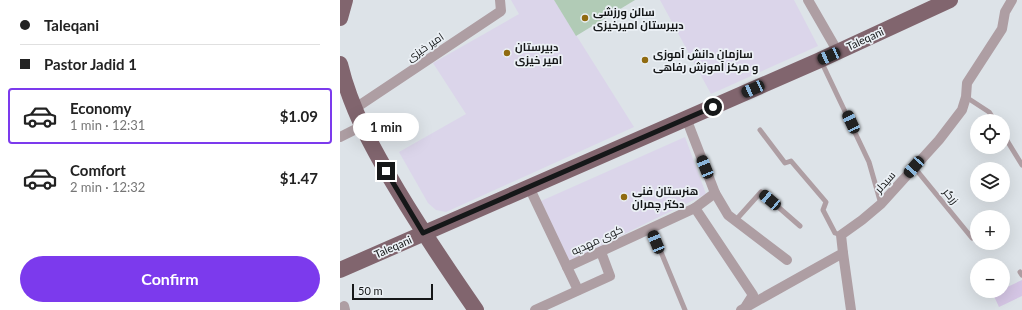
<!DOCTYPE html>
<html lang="en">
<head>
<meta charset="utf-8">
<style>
	:root { --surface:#fff; --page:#f6f6f6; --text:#222; --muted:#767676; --line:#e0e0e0; --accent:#7c3aed }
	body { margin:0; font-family:Lato,Cairo,sans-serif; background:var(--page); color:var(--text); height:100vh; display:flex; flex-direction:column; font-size:15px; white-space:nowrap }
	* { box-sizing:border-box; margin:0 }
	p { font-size:13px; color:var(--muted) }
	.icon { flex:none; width:22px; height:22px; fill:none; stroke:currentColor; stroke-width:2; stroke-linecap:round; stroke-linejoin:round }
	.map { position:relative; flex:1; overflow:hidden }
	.sheet { display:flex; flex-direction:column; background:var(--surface); width:340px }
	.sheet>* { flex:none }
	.banner { display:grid; align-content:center; height:88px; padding:0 20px; background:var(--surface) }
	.buttons { position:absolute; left:630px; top:114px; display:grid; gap:8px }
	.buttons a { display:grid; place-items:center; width:40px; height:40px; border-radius:50%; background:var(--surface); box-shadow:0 4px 16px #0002; font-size:20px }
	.scale { position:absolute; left:12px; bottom:10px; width:81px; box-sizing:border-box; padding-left:4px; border:2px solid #151718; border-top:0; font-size:11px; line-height:14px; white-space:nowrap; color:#151718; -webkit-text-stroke:3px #ebf0f5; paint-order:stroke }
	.end { position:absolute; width:18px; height:18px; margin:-9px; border:5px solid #151718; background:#fff; box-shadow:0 0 0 2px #fff }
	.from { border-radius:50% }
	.bubble { position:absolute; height:28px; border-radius:14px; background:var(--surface); box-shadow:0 4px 16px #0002; font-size:13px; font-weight:700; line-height:28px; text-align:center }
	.car { position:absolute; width:12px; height:24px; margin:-12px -6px; border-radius:5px; box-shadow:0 0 3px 1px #0007; background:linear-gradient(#222 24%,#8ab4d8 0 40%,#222 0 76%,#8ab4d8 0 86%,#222 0) }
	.banner b { display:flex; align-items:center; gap:14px; height:38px; font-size:15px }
	.banner b+b { border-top:1px solid var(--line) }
	.banner i { width:10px; height:10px; background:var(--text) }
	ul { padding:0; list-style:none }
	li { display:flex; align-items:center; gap:12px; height:56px; margin:0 8px 6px; padding:0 12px; border:2px solid transparent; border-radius:4px }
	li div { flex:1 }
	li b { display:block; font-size:15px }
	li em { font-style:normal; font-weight:700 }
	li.selected { border-color:var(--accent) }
	li>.icon { width:36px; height:36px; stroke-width:1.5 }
	.button { display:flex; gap:8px; margin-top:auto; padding:8px 20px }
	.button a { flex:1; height:46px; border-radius:24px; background:var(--accent); color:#fff; font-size:16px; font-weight:700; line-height:46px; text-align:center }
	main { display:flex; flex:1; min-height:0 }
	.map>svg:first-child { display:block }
	.education { fill:#dbd5ea }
	.green { fill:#b1cbb6 }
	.building { fill:#d5c6e5 }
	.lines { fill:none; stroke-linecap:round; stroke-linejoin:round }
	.service { stroke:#ae9ea3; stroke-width:5 }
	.minor { stroke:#ae9ea3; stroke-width:10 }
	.primary { stroke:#81656e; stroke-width:16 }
	.route { stroke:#151718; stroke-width:5 }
	.poi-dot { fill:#906b10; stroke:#ebf0f5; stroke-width:1.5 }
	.labels { text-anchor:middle; stroke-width:3.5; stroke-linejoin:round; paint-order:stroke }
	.poi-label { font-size:11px; font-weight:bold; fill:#151718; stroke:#ebf0f5; text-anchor:start }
	.street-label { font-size:11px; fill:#151718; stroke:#ebf0f5 }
</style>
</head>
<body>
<main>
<section class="sheet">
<div class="banner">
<b><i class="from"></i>Taleqani</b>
<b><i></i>Pastor Jadid 1</b>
</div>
<ul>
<li class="selected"><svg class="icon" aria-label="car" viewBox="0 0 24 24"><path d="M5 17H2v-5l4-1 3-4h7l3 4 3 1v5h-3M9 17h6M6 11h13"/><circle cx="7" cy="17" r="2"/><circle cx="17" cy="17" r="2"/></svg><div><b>Economy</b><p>1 min · 12:31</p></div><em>$1.09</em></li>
<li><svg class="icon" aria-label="car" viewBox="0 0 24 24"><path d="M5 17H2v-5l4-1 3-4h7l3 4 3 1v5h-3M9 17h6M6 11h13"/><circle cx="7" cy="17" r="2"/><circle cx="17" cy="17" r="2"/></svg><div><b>Comfort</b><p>2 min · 12:32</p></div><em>$1.47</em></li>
</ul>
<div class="button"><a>Confirm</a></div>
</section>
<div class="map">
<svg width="682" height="310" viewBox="0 0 682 310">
	<rect width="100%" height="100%" fill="#dde3e8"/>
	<g class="education">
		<path d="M 171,0 L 214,0 L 294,127 L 106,212 L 96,210 L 88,203 L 59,152 L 126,114 L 93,63 L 179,14 Z"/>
		<path d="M 320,0 L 454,0 L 478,46 L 371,94 Z"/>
		<path d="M 345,137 L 366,194 L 229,261 L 201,201 Z"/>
	</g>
	<path class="green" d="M 214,0 L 295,0 L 236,36 Z"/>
	<path class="building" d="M 682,280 L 682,296 L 659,307 L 653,294 L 660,291 L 663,291 L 663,289 Z"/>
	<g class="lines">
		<g class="service">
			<path d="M 481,61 L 529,162 L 541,204"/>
			<path d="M 626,97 L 649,112 L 655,121"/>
			<path d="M 420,130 L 445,163 L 451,161 L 486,202 L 483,210 L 495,233 L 501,235"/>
			<path d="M 663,134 L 682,165"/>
			<path d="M 574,167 L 632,238"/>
			<path d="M 395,221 L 421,192 L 460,226"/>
			<path d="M 311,228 L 345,310"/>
			<path d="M 680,272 L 682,275"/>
		</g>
		<g class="minor">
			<path d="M 468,0 L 498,52"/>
			<path d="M 14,109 L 161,11 L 160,0"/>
			<path d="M 346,118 L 375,193 L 388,215 L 447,260"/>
			<path d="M 0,137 L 22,126"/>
			<path d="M 189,187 L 227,267 L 355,208 L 375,193"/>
			<path d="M 355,208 L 413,295 L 406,306"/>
			<path d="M 503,253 L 511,310"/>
			<path d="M 227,267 L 238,290"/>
			<path d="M 4,306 L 5,310"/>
			<path d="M 195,310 L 270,276 L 261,252"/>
			<path d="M 401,310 L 503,253 L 501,235 L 522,220 L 541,204 L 599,140 L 622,110 L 626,97 L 627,83 L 662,29 L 665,12 L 672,0"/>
		</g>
		<g class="primary">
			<path d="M 0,18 L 5,0"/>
			<path d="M 0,64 C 11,110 34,151 58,191 C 82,231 109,271 136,310"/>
			<path d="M 0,270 L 480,60 L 610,0"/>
		</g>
	</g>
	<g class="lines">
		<path class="route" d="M 46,171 L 83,233 L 373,107"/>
	</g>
	<g class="poi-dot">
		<circle cx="245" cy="18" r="4"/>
		<circle cx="167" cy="53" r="4"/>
		<circle cx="305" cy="60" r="4"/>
		<circle cx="284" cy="197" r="4"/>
	</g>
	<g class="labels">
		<g class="poi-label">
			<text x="253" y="16">سالن ورزشی<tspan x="253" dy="13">دبیرستان امیرخیزی</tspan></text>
			<text x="175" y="51">دبیرستان<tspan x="175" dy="13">امیر خیزی</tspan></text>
			<text x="313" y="58">سازمان دانش آموزی<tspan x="313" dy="13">و مرکز آموزش رفاهی</tspan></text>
			<text x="292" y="195">هنرستان فنی<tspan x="292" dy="13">دکتر چمران</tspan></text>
		</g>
		<g class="street-label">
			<text transform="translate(525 39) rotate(-25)" y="4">Taleqani</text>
			<text transform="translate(85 47) rotate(-34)" y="4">امیر خیزی</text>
			<text transform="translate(545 182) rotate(-48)" y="4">سیدلر</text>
			<text transform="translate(611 196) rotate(51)" y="4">زرگر</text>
			<text transform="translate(257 240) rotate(-25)" y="4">کوی ‌‌‌مهدیه</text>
			<text transform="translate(53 247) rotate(-24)" y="4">Taleqani</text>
		</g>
	</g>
</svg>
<div class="buttons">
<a><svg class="icon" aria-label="locate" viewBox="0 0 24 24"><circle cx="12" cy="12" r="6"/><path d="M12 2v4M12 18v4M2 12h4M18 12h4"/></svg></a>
<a><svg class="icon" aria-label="layers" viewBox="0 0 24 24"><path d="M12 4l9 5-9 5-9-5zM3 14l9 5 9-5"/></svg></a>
<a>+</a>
<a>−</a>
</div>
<div class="scale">50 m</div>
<i class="end from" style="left:373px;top:107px"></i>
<i class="end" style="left:46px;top:171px"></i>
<div class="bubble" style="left:13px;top:113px;width:66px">1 min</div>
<i class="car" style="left:489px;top:56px;rotate:246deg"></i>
<i class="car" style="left:413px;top:89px;rotate:246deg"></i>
<i class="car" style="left:511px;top:122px;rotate:335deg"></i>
<i class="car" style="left:365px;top:167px;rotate:338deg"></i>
<i class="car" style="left:574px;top:167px;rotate:221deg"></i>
<i class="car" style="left:430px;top:200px;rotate:310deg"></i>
<i class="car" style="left:316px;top:242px;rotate:338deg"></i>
</div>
</main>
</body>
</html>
